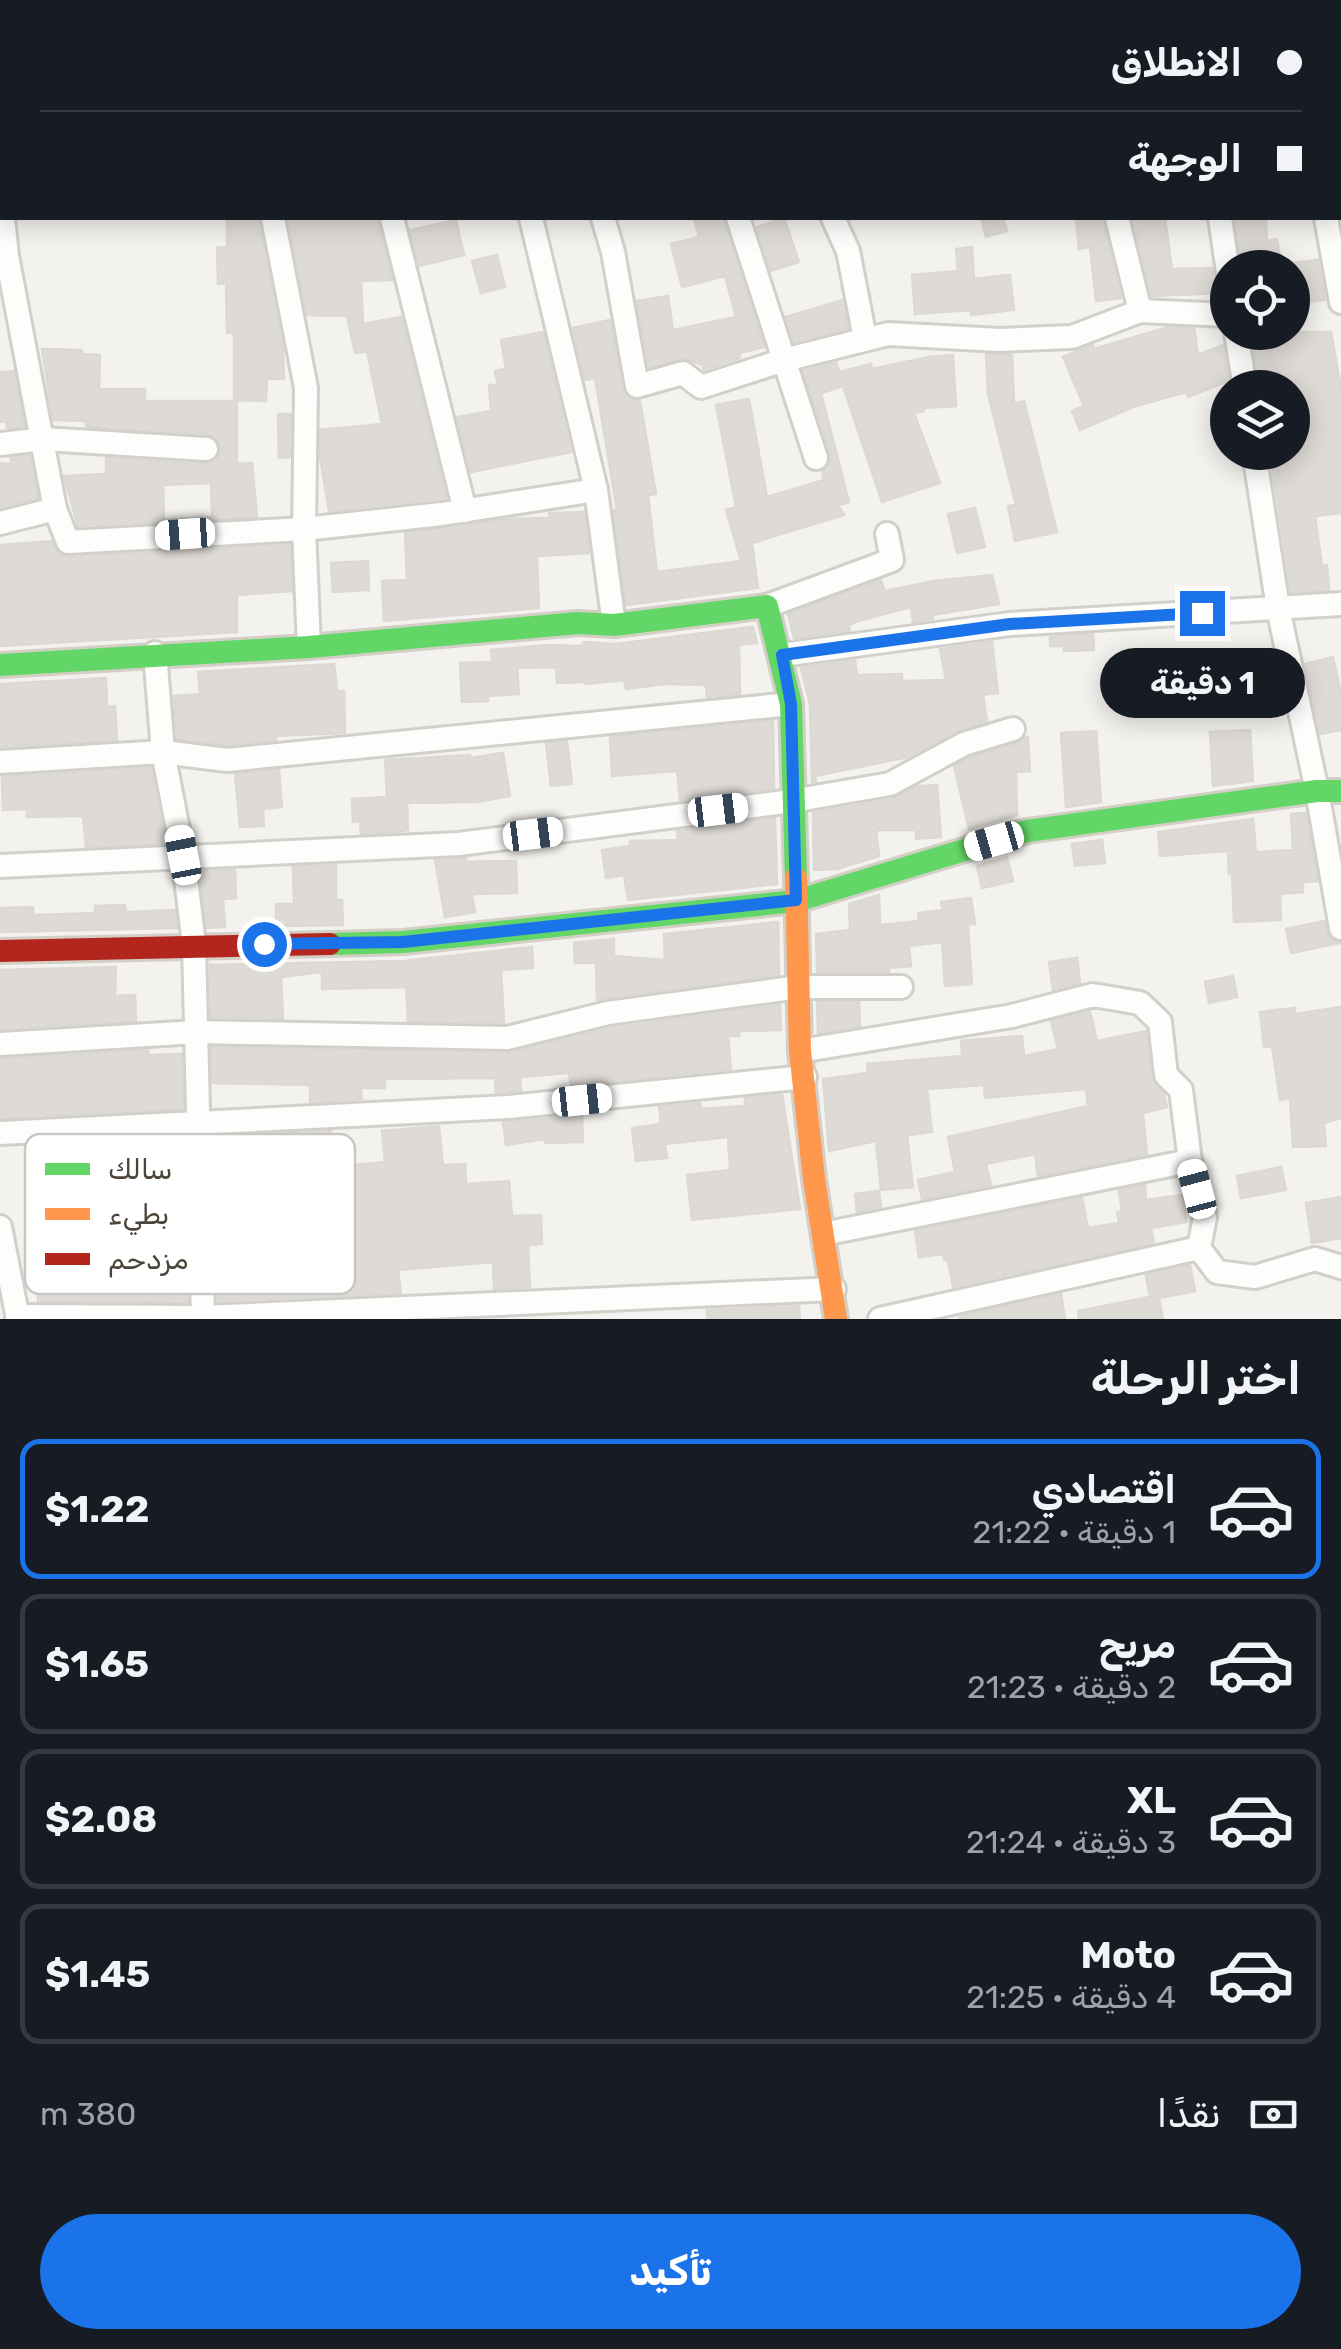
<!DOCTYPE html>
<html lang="ar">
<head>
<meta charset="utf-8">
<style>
	:root { --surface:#171b24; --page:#242831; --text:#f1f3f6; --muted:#9ea1a6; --line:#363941; --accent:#1a73e8 }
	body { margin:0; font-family:Rubik,"Noto Sans Arabic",sans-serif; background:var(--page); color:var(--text); direction:rtl; height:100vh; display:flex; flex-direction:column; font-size:38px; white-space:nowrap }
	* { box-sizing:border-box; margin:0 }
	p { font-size:32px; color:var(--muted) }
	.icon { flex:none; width:55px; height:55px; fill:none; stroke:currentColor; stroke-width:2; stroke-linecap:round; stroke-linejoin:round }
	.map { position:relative; height:1319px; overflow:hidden; direction:ltr }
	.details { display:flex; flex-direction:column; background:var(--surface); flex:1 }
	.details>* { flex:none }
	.guide { position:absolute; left:0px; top:0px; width:1342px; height:220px; box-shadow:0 5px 25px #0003; direction:rtl; display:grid; align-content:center; height:220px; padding:0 40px; background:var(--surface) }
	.fabs { position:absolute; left:1210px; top:250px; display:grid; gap:20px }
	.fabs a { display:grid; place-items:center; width:100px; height:100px; border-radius:50%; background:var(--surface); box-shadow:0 5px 25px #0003; font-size:50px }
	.end { position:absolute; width:45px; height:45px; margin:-22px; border:12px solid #1a73e8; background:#fff; box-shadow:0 0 0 5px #fff }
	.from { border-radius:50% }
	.bubble { position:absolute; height:70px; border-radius:35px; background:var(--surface); box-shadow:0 5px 25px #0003; font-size:32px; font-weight:700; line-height:70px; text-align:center; direction:rtl }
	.car { position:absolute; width:30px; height:60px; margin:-30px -15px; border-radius:12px; box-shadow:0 0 8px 2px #0007; background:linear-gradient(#fff 24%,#345 0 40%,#fff 0 76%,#345 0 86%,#fff 0) }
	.guide b { display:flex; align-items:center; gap:35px; height:95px; font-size:38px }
	.guide b+b { border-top:2px solid var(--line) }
	.guide i { width:25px; height:25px; background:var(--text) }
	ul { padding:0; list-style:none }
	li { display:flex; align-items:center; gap:30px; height:140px; margin:0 20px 15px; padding:0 20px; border:5px solid var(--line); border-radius:20px }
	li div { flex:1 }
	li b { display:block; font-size:38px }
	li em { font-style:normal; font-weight:700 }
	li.selected { border-color:var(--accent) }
	li>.icon { width:90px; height:90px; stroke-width:1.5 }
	h2 { padding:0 40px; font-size:45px; line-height:120px }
	.pay { display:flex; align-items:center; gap:25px; height:110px; padding:0 40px; font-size:38px }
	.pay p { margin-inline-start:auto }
	.cta { display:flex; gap:20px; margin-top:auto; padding:20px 40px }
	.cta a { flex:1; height:115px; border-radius:60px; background:var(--accent); color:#fff; font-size:40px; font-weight:700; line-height:115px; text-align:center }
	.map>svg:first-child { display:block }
	.building { fill:#dedbd6; stroke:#dcd9d4; stroke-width:2.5; fill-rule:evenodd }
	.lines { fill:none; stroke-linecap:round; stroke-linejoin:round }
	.street-casing { stroke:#d2d0cb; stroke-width:28 }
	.fast-casing { stroke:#d3cfc5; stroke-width:28 }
	.slow-casing { stroke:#d3cfc5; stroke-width:28 }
	.jam-casing { stroke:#d3cfc5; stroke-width:28 }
	.street { stroke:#fdfdfc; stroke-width:22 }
	.fast { stroke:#63d668; stroke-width:22 }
	.slow { stroke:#ff974d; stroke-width:22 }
	.jam { stroke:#b3261e; stroke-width:22 }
	.route { stroke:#1a73e8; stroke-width:12 }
	.key { fill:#fff; stroke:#c9c7c4; stroke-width:2.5 }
	.key-label { font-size:28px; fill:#4b4439 }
</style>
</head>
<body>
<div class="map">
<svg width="1341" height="1319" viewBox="0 0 1341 1319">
	<rect width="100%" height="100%" fill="#f4f2ee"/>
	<g class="building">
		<path d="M 227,218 L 258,218 L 283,350 L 284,379 L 267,379 L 266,401 L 234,400 L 234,333 L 227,333 L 226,283 L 218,284 L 217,248 L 227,247 Z"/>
		<path d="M 288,218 L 377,218 L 392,280 L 361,281 L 363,324 L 401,317 L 446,498 L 329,511 L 320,457 L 320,430 L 382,424 L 364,337 L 365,352 L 355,353 L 347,316 L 307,315 Z"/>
		<path d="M 694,218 L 723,218 L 764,347 L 739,353 L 740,358 L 704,370 L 702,365 L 685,358 L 649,367 L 637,301 L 668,296 L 673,330 L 736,317 L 725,276 L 682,287 L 671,244 L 699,237 Z"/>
		<path d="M 784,218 L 799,262 L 771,271 L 757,227 Z"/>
		<path d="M 981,218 L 1003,218 L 1007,231 L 986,237 Z"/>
		<path d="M 1076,218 L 1102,218 L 1121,298 L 1096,301 L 1090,247 L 1079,249 Z"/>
		<path d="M 1132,218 L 1165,218 L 1172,269 L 1212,268 L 1216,280 L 1224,286 L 1224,293 L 1152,296 Z"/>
		<path d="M 1235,218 L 1266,218 L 1267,241 L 1277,239 L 1282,268 L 1242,268 Z"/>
		<path d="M 456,220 L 464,255 L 419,266 L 410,230 Z"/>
		<path d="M 972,247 L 974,279 L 1010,275 L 1014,310 L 971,315 L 971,310 L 915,314 L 912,275 L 958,271 L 956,249 Z"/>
		<path d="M 497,255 L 505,287 L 481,293 L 472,261 Z"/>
		<path d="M 1318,260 L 1325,300 L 1292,304 L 1292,263 Z"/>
		<path d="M 842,300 L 848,329 L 794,342 L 786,317 Z"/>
		<path d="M 610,320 L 623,390 L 632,400 L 640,401 L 656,494 L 648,495 L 657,572 L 741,561 L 726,510 L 736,507 L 716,405 L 749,399 L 767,497 L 824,480 L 822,471 L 830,462 L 830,453 L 803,371 L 836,362 L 839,372 L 871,364 L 872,369 L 929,357 L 953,355 L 956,406 L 923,408 L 924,411 L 914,413 L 940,483 L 882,502 L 843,386 L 821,393 L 849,502 L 838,505 L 844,515 L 752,543 L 758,588 L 626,605 L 614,510 L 617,510 L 595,378 L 585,380 L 573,328 Z"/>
		<path d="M 1168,327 L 1194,328 L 1198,355 L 1223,345 L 1229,381 L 1188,397 L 1186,392 L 1133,407 L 1080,430 L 1072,411 L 1084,406 L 1063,357 L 1093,345 L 1094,349 Z"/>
		<path d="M 543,332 L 571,452 L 471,472 L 457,417 L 491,411 L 489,385 L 498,385 L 495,371 L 506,369 L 501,340 Z"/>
		<path d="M 1251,332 L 1331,332 L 1341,389 L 1341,513 L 1315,516 L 1322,566 L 1327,565 L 1329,590 L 1291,592 L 1270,452 L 1292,452 L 1292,388 L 1260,388 Z"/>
		<path d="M 42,349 L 82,350 L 82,354 L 100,355 L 99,389 L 145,389 L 145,401 L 237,401 L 237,464 L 252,463 L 257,517 L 78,526 L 64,476 L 106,474 L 106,458 L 206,464 L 218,458 L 221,449 L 215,437 L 207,434 L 86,427 L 86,421 L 53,420 ZM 211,483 L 212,517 L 164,520 L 163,485 Z"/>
		<path d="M 986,354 L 1012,355 L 1014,404 L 1024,401 L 1057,532 L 1015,541 L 1008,506 L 1016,505 L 988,394 Z"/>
		<path d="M 14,371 L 24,426 L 7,428 L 6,421 L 0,422 L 0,372 Z"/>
		<path d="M 278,414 L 291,414 L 290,457 L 279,458 Z"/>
		<path d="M 30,456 L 38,498 L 0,507 L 0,463 L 11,464 L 11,458 Z"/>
		<path d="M 975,508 L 985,547 L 957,553 L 948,514 Z"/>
		<path d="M 584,512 L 589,553 L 537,556 L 539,608 L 384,621 L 382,581 L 407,580 L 405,533 L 507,519 L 549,518 L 549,513 Z"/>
		<path d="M 52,541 L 59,554 L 69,557 L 290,545 L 292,591 L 237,595 L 237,632 L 0,646 L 0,545 Z"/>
		<path d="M 368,561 L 369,590 L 333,592 L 331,563 Z"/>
		<path d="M 992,575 L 999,604 L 932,615 L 933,619 L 913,622 L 911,607 L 858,621 L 849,625 L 850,631 L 794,638 L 788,614 L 881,580 L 885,591 L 934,581 Z"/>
		<path d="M 753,627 L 757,643 L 739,645 L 740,694 L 707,697 L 706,685 L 664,684 L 626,689 L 624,680 L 586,684 L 586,682 L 557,683 L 556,667 L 517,668 L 519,694 L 488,696 L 488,701 L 462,702 L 460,663 L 492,662 L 491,650 L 547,645 L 581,646 L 584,642 L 616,644 Z"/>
		<path d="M 1093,634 L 1094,650 L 1064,651 L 1064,646 L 1050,646 L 1050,637 Z"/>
		<path d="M 992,642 L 998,693 L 983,695 L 987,721 L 957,731 L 908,757 L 815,776 L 816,782 L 812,782 L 810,704 L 801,668 L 855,660 L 857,675 L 902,674 L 902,681 L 946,680 L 940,649 Z"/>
		<path d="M 1271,649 L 1284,707 L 1251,712 L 1248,695 L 1178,694 L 1178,711 L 1134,712 L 1133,670 L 1193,669 L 1193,663 L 1243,663 L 1242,654 Z"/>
		<path d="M 1333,657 L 1341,694 L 1341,730 L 1320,734 L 1305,664 Z"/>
		<path d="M 334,664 L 337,691 L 344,691 L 345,733 L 275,736 L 276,740 L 227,745 L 177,739 L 174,696 L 200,694 L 198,672 Z"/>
		<path d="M 106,678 L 107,707 L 115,706 L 117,740 L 0,747 L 0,684 Z"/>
		<path d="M 773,721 L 774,788 L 680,800 L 677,771 L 612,776 L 610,737 Z"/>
		<path d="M 1250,730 L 1253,781 L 1213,786 L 1210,732 Z"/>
		<path d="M 1096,731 L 1101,802 L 1066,807 L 1061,733 Z"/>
		<path d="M 1025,737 L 1028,737 L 1030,771 L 1016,772 L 1017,815 L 969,829 L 954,766 L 970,758 L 1017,743 Z"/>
		<path d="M 567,741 L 572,784 L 551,786 L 546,743 Z"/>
		<path d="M 503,753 L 510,796 L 477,802 L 407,803 L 408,830 L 396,832 L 361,834 L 360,821 L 353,822 L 352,799 L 387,797 L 385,760 L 470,755 L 470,758 Z"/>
		<path d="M 151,768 L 165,843 L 86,847 L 83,816 L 27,817 L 27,809 L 3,810 L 2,777 Z"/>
		<path d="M 279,770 L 282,807 L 263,809 L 264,826 L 240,827 L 235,774 Z"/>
		<path d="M 937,785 L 941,837 L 916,839 L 916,830 L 876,830 L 879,856 L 837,869 L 814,870 L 813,813 L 893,799 L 918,786 Z"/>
		<path d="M 1306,813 L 1318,881 L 1303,882 L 1303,892 L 1280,894 L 1281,920 L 1234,922 L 1232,874 L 1229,874 L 1228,851 L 1160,856 L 1158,832 L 1253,819 L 1256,852 L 1293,850 L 1291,814 Z"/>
		<path d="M 775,818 L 777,884 L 628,900 L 624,875 L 606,878 L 602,850 L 630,846 L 630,841 L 678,840 L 677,831 Z"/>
		<path d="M 1102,840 L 1105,863 L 1075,866 L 1072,844 Z"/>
		<path d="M 1007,857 L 1013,881 L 982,888 L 977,866 Z"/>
		<path d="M 466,858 L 466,862 L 516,861 L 517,893 L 472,894 L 475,912 L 445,917 L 435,860 Z"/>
		<path d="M 336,865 L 336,900 L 342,900 L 343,925 L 276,926 L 276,904 L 294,904 L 293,867 Z"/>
		<path d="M 235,870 L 236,898 L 223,899 L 225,927 L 207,928 L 200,871 Z"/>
		<path d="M 879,895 L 880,925 L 919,921 L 918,913 L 943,910 L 941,902 L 971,898 L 975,924 L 968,925 L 972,984 L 945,986 L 942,942 L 909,946 L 911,966 L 889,968 L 889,972 L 817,972 L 816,934 L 850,930 L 849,904 Z"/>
		<path d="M 125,905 L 126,912 L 175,910 L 177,928 L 0,932 L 0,908 L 33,907 L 34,915 L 95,913 L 95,906 Z"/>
		<path d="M 1325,921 L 1329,937 L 1340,943 L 1291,953 L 1286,929 Z"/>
		<path d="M 778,922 L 779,975 L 597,1000 L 596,963 L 575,963 L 574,943 L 614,939 L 614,956 L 665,960 L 664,934 Z"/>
		<path d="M 532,947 L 533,968 L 501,970 L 504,1023 L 408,1021 L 406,987 L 322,989 L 322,972 L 281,977 L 283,1019 L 211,1017 L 210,965 L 404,961 Z"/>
		<path d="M 1077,958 L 1080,983 L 1053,990 L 1049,962 Z"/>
		<path d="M 116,967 L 115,996 L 135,995 L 136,1021 L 0,1029 L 0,970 Z"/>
		<path d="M 1233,976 L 1237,997 L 1209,1003 L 1205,982 Z"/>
		<path d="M 817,1002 L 859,1002 L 860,1026 L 818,1033 Z"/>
		<path d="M 780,1005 L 781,1030 L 739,1031 L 739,1036 L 728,1036 L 731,1069 L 571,1086 L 569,1073 L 520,1077 L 521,1091 L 496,1093 L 495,1078 L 385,1079 L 385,1088 L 361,1088 L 362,1099 L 310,1102 L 310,1085 L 212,1083 L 211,1047 L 507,1053 L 611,1028 Z"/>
		<path d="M 1341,1007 L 1341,1118 L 1324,1123 L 1326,1146 L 1293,1147 L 1290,1098 L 1280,1100 L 1272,1046 L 1264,1047 L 1260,1012 L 1295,1008 L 1295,1014 Z"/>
		<path d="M 1090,1011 L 1097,1041 L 1146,1031 L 1151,1077 L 1164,1094 L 1167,1107 L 1143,1113 L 1147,1154 L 1038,1176 L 1035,1154 L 986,1164 L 991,1185 L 922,1199 L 918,1180 L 955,1172 L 948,1137 L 1088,1106 L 1086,1089 L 985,1098 L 984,1085 L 927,1089 L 932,1132 L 907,1135 L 913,1187 L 881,1190 L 876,1141 L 829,1151 L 823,1079 L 868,1073 L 867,1064 L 962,1056 L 961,1041 L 1022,1036 L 1024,1056 L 1058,1049 L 1051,1021 Z"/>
		<path d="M 148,1050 L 148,1055 L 182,1054 L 183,1109 L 0,1118 L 0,1059 Z"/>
		<path d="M 782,1094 L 800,1209 L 692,1220 L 687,1175 L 730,1170 L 728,1137 L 665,1144 L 667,1158 L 636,1161 L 632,1128 L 661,1124 L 659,1107 L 700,1103 L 701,1109 L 745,1106 L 745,1098 Z"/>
		<path d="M 582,1116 L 583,1142 L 545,1143 L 545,1139 L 506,1145 L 503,1122 Z"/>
		<path d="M 439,1126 L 443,1165 L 465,1164 L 466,1184 L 509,1181 L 512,1216 L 541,1215 L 542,1244 L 528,1245 L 530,1287 L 494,1289 L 493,1262 L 398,1270 L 401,1293 L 218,1301 L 216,1231 L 248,1232 L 249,1176 L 215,1177 L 214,1142 L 251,1141 L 252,1135 L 331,1131 L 333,1167 L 385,1162 L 382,1131 Z"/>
		<path d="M 184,1139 L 188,1302 L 38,1301 L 38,1273 L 29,1273 L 29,1239 L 93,1247 L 89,1280 L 123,1279 L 117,1154 L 106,1153 L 95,1233 L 85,1233 L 84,1173 L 68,1174 L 67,1145 Z"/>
		<path d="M 1281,1167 L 1286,1190 L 1241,1198 L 1237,1176 Z"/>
		<path d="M 1145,1185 L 1146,1200 L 1183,1195 L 1186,1222 L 1151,1228 L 1154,1243 L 953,1287 L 948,1260 L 944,1260 L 943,1254 L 919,1257 L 915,1231 L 1082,1198 L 1088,1228 L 1119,1223 L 1117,1212 L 1122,1212 L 1119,1190 Z"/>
		<path d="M 879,1191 L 881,1207 L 857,1212 L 855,1194 Z"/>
		<path d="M 1341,1197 L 1341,1238 L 1312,1243 L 1306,1203 Z"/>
		<path d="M 1190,1265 L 1195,1291 L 1159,1298 L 1163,1319 L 1079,1319 L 1078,1311 L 1150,1297 L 1146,1275 Z"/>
		<path d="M 1061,1294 L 1065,1319 L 959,1319 L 959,1317 Z"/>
		<path d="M 799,1306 L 800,1319 L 708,1319 L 707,1310 Z"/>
	</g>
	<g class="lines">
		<g class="street-casing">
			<g id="street">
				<path d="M 1064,0 L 1064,2"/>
				<path d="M 1184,0 L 1185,2"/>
				<path d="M 1295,0 L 1295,2"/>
				<path d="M 0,3 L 2,3"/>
				<path d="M 1340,65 L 1341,65"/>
				<path d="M 0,79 L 2,79"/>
				<path d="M 0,187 L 2,212"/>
				<path d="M 3,218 L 7,256 L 55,509"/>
				<path d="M 273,218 L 306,388 L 304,529 L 309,647"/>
				<path d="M 392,218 L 465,511"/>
				<path d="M 531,218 L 596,490 L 614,625"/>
				<path d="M 603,218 L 613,252 L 637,386 L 683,373 L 701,387 L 784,360 L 888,334 L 1000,340 L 1072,337 L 1140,311 L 1228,315"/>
				<path d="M 738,218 L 816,458"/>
				<path d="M 833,218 L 848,251 L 865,338"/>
				<path d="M 1117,218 L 1140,311"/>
				<path d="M 1220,218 L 1228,272"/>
				<path d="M 1326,218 L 1341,302"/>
				<path d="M 1236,332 L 1245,388"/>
				<path d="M 0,444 L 44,439 L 206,449"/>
				<path d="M 1254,452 L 1278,608 L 1317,791 L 1341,928"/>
				<path d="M 0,523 L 55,509 L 68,542 L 304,529 L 442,514 L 596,490"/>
				<path d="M 767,606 L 892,560 L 887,534"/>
				<path d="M 155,653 L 163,752 L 183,855 L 194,944 L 203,1319"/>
				<path d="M 782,655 L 1010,624 L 1341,604"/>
				<path d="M 0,762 L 163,752 L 227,760 L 791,704"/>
				<path d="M 0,866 L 459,844 L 792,801 L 890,784 L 964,744 L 1013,729"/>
				<path d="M 0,1044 L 197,1032 L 507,1038 L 608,1013 L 799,987 L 901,987"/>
				<path d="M 800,1051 L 1012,1016 L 1093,995 L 1140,1003 L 1160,1022 L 1166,1075 L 1181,1090 L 1190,1161 L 1205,1217 L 1199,1248 L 1217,1272 L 1255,1277 L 1315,1259 L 1341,1267"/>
				<path d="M 0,1133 L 508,1107 L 805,1077"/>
				<path d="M 0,1227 L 18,1319"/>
				<path d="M 823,1234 L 1190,1161"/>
				<path d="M 17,1316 L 203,1317 L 834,1289"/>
				<path d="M 880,1319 L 1199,1248"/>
			</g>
		</g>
		<g class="fast-casing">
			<g id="fast">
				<path d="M 0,665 L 309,647 L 578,623 L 614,625 L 767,606 L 791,704 L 796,878"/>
				<path d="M 330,944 L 403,942 L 796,901 L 1027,831 L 1317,791 L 1341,791"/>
			</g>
		</g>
		<g class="slow-casing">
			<path id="slow" d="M 796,878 L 800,1051 L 814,1179 L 836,1319"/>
		</g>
		<g class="jam-casing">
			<path id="jam" d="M 0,951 L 330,944"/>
		</g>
		<use href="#street" class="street"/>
		<use href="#fast" class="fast"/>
		<use href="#slow" class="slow"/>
		<use href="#jam" class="jam"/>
	</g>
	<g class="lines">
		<path class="route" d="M 264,944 L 403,942 L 796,900 L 791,704 L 782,655 L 1010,624 L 1202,613"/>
	</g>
	<rect x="25" y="1134" width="330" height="160" rx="15" class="key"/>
	<rect x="45" y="1163" width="45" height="12" fill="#63d668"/>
	<rect x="45" y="1208" width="45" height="12" fill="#ff974d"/>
	<rect x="45" y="1253" width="45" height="12" fill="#b3261e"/>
	<g class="key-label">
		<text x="108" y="1179">سالك</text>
		<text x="108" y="1224">بطيء</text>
		<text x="108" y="1269">مزدحم</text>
	</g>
</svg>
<div class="fabs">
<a><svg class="icon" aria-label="locate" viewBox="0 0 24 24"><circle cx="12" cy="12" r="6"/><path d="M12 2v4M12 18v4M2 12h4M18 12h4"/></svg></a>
<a><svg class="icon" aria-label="layers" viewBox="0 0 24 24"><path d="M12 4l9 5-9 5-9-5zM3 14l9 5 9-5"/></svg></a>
</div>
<i class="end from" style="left:264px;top:944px"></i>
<i class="end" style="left:1202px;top:613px"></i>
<div class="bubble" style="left:1100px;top:648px;width:205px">1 دقيقة</div>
<i class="car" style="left:185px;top:534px;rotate:266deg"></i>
<i class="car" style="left:718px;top:810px;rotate:83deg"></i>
<i class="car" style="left:533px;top:834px;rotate:83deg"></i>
<i class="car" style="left:994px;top:841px;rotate:254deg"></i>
<i class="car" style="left:183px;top:855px;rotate:349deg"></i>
<i class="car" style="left:582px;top:1100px;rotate:84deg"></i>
<i class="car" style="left:1197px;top:1189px;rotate:345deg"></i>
<div class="guide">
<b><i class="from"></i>الانطلاق</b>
<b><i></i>الوجهة</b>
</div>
</div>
<section class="details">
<h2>اختر الرحلة</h2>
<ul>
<li class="selected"><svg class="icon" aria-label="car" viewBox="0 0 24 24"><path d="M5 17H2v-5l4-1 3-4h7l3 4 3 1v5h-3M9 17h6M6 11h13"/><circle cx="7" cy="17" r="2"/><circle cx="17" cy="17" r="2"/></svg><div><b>اقتصادي</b><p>1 دقيقة · 21:22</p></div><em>$1.22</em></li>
<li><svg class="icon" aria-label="car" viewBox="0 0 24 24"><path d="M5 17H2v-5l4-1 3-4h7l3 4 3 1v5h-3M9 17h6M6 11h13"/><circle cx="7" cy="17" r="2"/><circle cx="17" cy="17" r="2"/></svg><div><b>مريح</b><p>2 دقيقة · 21:23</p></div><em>$1.65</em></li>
<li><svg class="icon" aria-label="car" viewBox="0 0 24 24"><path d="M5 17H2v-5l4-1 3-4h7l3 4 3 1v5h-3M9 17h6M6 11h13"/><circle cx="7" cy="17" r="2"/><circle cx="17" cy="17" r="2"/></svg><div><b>XL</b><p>3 دقيقة · 21:24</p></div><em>$2.08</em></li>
<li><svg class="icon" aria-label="car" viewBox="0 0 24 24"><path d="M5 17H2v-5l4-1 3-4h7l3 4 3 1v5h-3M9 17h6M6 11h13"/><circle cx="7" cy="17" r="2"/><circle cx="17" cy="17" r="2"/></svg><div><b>Moto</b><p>4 دقيقة · 21:25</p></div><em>$1.45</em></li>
</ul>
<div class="pay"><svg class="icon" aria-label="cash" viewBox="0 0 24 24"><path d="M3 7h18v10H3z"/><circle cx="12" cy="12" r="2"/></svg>نقدًا<p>380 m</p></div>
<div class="cta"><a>تأكيد</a></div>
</section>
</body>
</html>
